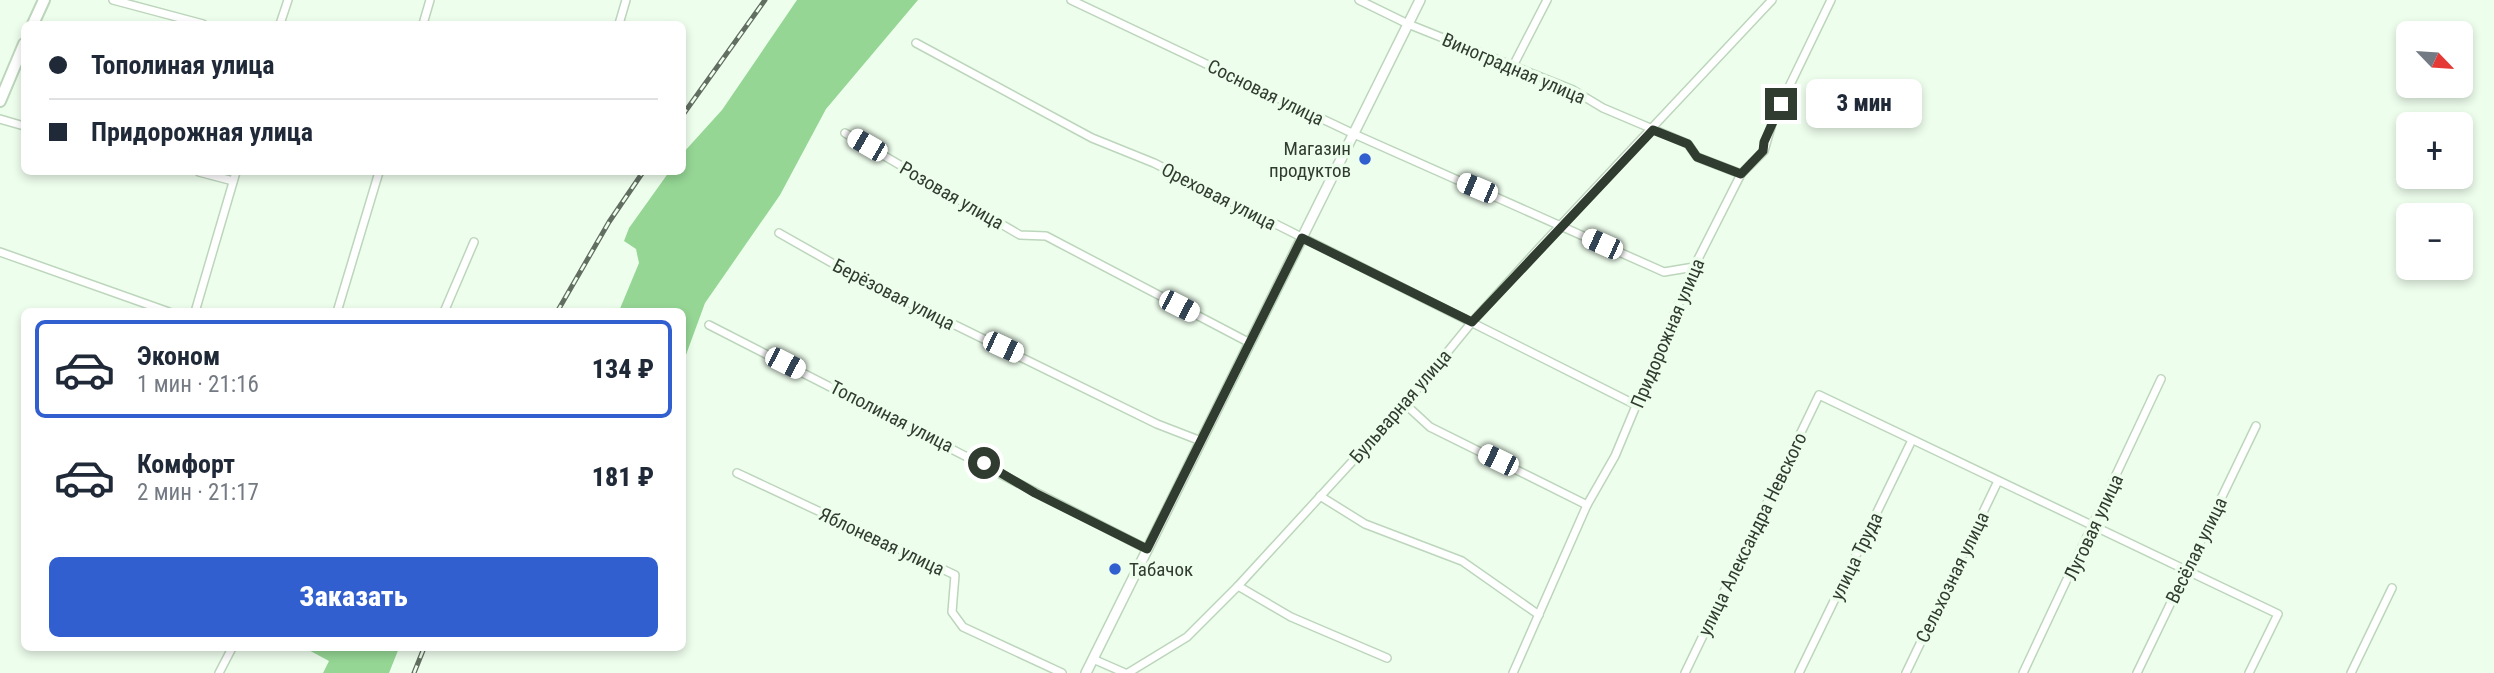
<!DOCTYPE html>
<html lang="ru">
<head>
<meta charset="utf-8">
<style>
	:root { --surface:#fff; --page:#f6f6f7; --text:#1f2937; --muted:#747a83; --line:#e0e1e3; --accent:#315fcf }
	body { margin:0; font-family:"Roboto Condensed",sans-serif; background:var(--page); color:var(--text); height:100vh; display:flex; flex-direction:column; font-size:26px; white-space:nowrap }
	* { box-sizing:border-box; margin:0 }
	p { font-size:23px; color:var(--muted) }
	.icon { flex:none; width:38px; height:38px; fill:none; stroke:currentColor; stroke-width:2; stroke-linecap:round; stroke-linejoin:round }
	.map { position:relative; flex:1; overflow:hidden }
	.panel { position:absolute; left:21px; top:308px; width:665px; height:343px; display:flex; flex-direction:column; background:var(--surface); border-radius:10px; box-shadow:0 4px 10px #0003 }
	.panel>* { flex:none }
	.hud { position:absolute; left:21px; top:21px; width:665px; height:154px; border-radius:10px; box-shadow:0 4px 10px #0003; display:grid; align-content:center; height:154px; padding:0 28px; background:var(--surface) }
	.needle { width:46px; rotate:115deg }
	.controls { position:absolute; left:2396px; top:21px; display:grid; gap:14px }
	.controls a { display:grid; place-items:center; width:77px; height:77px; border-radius:10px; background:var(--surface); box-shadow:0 4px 10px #0003; font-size:35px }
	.end { position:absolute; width:32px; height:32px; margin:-16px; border:9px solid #313c31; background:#fff; box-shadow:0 0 0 4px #fff }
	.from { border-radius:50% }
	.bubble { position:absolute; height:49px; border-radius:10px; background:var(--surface); box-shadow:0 4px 10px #0003; font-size:23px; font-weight:800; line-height:49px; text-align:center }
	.car { position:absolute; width:21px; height:42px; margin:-21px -10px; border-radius:9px; box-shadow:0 0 5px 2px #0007; background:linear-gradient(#fff 24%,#345 0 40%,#fff 0 76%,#345 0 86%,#fff 0) }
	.hud b { display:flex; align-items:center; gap:24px; height:66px; font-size:26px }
	.hud b+b { border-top:2px solid var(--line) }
	.hud i { width:18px; height:18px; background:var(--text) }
	ul { padding:12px 0 0; list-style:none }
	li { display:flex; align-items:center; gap:21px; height:98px; margin:0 14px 10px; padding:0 14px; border:4px solid transparent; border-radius:10px }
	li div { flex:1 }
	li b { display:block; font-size:26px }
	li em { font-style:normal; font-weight:800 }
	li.on { border-color:var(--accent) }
	li>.icon { width:63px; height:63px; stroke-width:1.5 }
	.button { display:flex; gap:14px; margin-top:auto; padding:14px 28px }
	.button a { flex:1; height:80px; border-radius:10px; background:var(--accent); color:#fff; font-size:28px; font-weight:800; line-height:80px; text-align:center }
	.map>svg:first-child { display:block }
	.forest { fill:#95d694 }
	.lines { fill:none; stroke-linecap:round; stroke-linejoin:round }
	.minor-casing { stroke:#bcd6bb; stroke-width:10 }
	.tertiary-casing { stroke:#bcd6bb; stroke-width:12 }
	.secondary-casing { stroke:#bcd6bb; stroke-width:14 }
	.minor { stroke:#fff; stroke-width:7 }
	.tertiary { stroke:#fff; stroke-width:9 }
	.secondary { stroke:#fff; stroke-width:10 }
	.rail-casing { stroke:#626e62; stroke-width:5 }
	.rail { stroke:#eefeed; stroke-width:2.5; stroke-dasharray:8; stroke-linecap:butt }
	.route { stroke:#313c31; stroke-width:9 }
	.poi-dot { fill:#315fcf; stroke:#eefeed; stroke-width:2.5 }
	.labels { text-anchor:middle; stroke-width:7; stroke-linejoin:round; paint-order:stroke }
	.street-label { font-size:19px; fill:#313c31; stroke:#eefeed }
	.poi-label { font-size:19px; fill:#313c31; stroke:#eefeed; text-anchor:end }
</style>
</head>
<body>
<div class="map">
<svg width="2494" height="673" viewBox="0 0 2494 673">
	<rect width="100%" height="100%" fill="#eefeed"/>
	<g class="forest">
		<path d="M 797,0 L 918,0 L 826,109 L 780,195 L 705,303 L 683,363 L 682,312 L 619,311 L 639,263 L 636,249 L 624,241 L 629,228 L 669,172 L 682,172 L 683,153 L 722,110 Z"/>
		<path d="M 305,648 L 399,648 L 389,673 L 323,673 L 329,661 Z"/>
	</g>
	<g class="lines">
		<g class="minor-casing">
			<g id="minor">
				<path d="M 113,0 L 203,24"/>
				<path d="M 1071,0 L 1354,134 L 1664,272 L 1694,267"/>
				<path d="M 1359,0 L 1408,24 L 1573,90 L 1603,108 L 1688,144 L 1697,157 L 1741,174"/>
				<path d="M 280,24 L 288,0"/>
				<path d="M 423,24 L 430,0"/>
				<path d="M 619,24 L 626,0"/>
				<path d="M 916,43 L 1092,138 L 1154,163 L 1636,405"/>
				<path d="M 1513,66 L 1547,0"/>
				<path d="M 0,119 L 24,126"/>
				<path d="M 845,133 L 1020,235 L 1046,236 L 1250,343"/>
				<path d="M 199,172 L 233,181"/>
				<path d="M 779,233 L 855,276 L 1157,424 L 1201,441"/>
				<path d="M 0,252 L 169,312"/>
				<path d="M 195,312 L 236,172"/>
				<path d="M 337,312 L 379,172"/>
				<path d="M 444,312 L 474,242"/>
				<path d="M 709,325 L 1147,549"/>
				<path d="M 1405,404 L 1430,427 L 1587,505"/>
				<path d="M 737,473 L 955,575 L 952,612 L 963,627 L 1062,673"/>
				<path d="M 1320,496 L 1365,524 L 1462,561 L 1539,615"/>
				<path d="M 1238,586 L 1291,617 L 1387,658"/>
				<path d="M 1093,659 L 1125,673"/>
				<path d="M 219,673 L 232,648"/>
				<path d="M 1128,673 L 1187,637 L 1238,586 L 1405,404 L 1472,322 L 1540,247 L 1772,0"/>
				<path d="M 1513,673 L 1587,505 L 1615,456 L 1694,267 L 1741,174 L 1764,151 L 1773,120 L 1831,0"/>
				<path d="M 1685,673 L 1819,395 L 2278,614 L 2249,673"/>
				<path d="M 1799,673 L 1912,440"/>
				<path d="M 1906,673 L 1998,481"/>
				<path d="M 2023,673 L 2161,379"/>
				<path d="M 2137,673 L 2256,426"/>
				<path d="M 2351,673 L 2392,588"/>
			</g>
		</g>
		<g class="tertiary-casing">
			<path id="tertiary" d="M 1086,673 L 1420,0"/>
		</g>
		<g class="secondary-casing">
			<g id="secondary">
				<path d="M 33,24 L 44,0"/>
				<path d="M 0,101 L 24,44"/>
			</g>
		</g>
		<use href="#minor" class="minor"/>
		<use href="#tertiary" class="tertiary"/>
		<use href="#secondary" class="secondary"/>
		<g class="rail-casing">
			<g id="rail">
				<path d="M 682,116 L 765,0"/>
				<path d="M 557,312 L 609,222 L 643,172"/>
				<path d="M 414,673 L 424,648"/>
			</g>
		</g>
		<use href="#rail" class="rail"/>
	</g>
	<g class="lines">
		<path class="route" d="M 984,463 L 1035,493 L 1147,549 L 1302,238 L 1472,322 L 1653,130 L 1688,144 L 1697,157 L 1741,174 L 1763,151 L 1764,142 L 1781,104"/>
	</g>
	<g class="poi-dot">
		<circle cx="1365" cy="159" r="7"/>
		<circle cx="1115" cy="569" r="7"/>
	</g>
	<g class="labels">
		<g class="street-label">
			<text transform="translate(1514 68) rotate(23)" y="7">Виноградная улица</text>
			<text transform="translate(1266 92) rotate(26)" y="7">Сосновая улица</text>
			<text transform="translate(952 195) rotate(30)" y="7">Розовая улица</text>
			<text transform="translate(1219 196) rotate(27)" y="7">Ореховая улица</text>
			<text transform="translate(894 294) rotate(27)" y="7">Берёзовая улица</text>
			<text transform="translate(1667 333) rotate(-67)" y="7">Придорожная улица</text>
			<text transform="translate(1400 406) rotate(-49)" y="7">Бульварная улица</text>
			<text transform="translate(892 416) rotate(27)" y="7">Тополиная улица</text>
			<text transform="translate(2093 527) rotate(-65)" y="7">Луговая улица</text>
			<text transform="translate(1752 534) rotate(-64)" y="7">улица Александра Невского</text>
			<text transform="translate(882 541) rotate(25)" y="7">Яблоневая улица</text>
			<text transform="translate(2196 550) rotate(-64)" y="7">Весёлая улица</text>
			<text transform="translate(1856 556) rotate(-64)" y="7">улица Труда</text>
			<text transform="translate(1952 577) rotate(-64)" y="7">Сельхозная улица</text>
		</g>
		<g class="poi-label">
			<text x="1351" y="155">Магазин<tspan x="1351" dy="22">продуктов</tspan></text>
			<text x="1129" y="576" text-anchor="start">Табачок</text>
		</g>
	</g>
</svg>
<div class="controls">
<a><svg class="needle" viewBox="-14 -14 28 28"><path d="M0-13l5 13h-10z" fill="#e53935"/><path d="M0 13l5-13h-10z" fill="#747a83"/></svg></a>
<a>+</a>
<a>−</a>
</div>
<i class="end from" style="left:984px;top:463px"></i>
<i class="end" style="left:1781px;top:104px"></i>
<div class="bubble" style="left:1806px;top:79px;width:116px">3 мин</div>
<i class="car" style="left:867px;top:145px;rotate:300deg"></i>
<i class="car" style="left:1477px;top:188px;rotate:293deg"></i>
<i class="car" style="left:1602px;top:244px;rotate:294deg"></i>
<i class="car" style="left:1179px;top:306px;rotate:117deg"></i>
<i class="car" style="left:1003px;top:347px;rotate:115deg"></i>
<i class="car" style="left:785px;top:363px;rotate:117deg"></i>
<i class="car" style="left:1498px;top:460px;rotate:296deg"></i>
<div class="hud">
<b><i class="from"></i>Тополиная улица</b>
<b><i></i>Придорожная улица</b>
</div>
<section class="panel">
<ul>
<li class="on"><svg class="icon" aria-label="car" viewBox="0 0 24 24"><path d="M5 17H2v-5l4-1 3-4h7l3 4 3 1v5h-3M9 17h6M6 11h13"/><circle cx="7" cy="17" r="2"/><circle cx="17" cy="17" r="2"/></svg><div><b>Эконом</b><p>1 мин · 21:16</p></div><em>134 ₽</em></li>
<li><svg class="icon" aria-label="car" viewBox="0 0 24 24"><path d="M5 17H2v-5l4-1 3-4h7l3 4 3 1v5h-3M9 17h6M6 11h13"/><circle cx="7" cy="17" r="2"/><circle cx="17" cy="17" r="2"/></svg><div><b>Комфорт</b><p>2 мин · 21:17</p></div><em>181 ₽</em></li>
</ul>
<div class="button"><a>Заказать</a></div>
</section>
</div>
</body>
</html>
